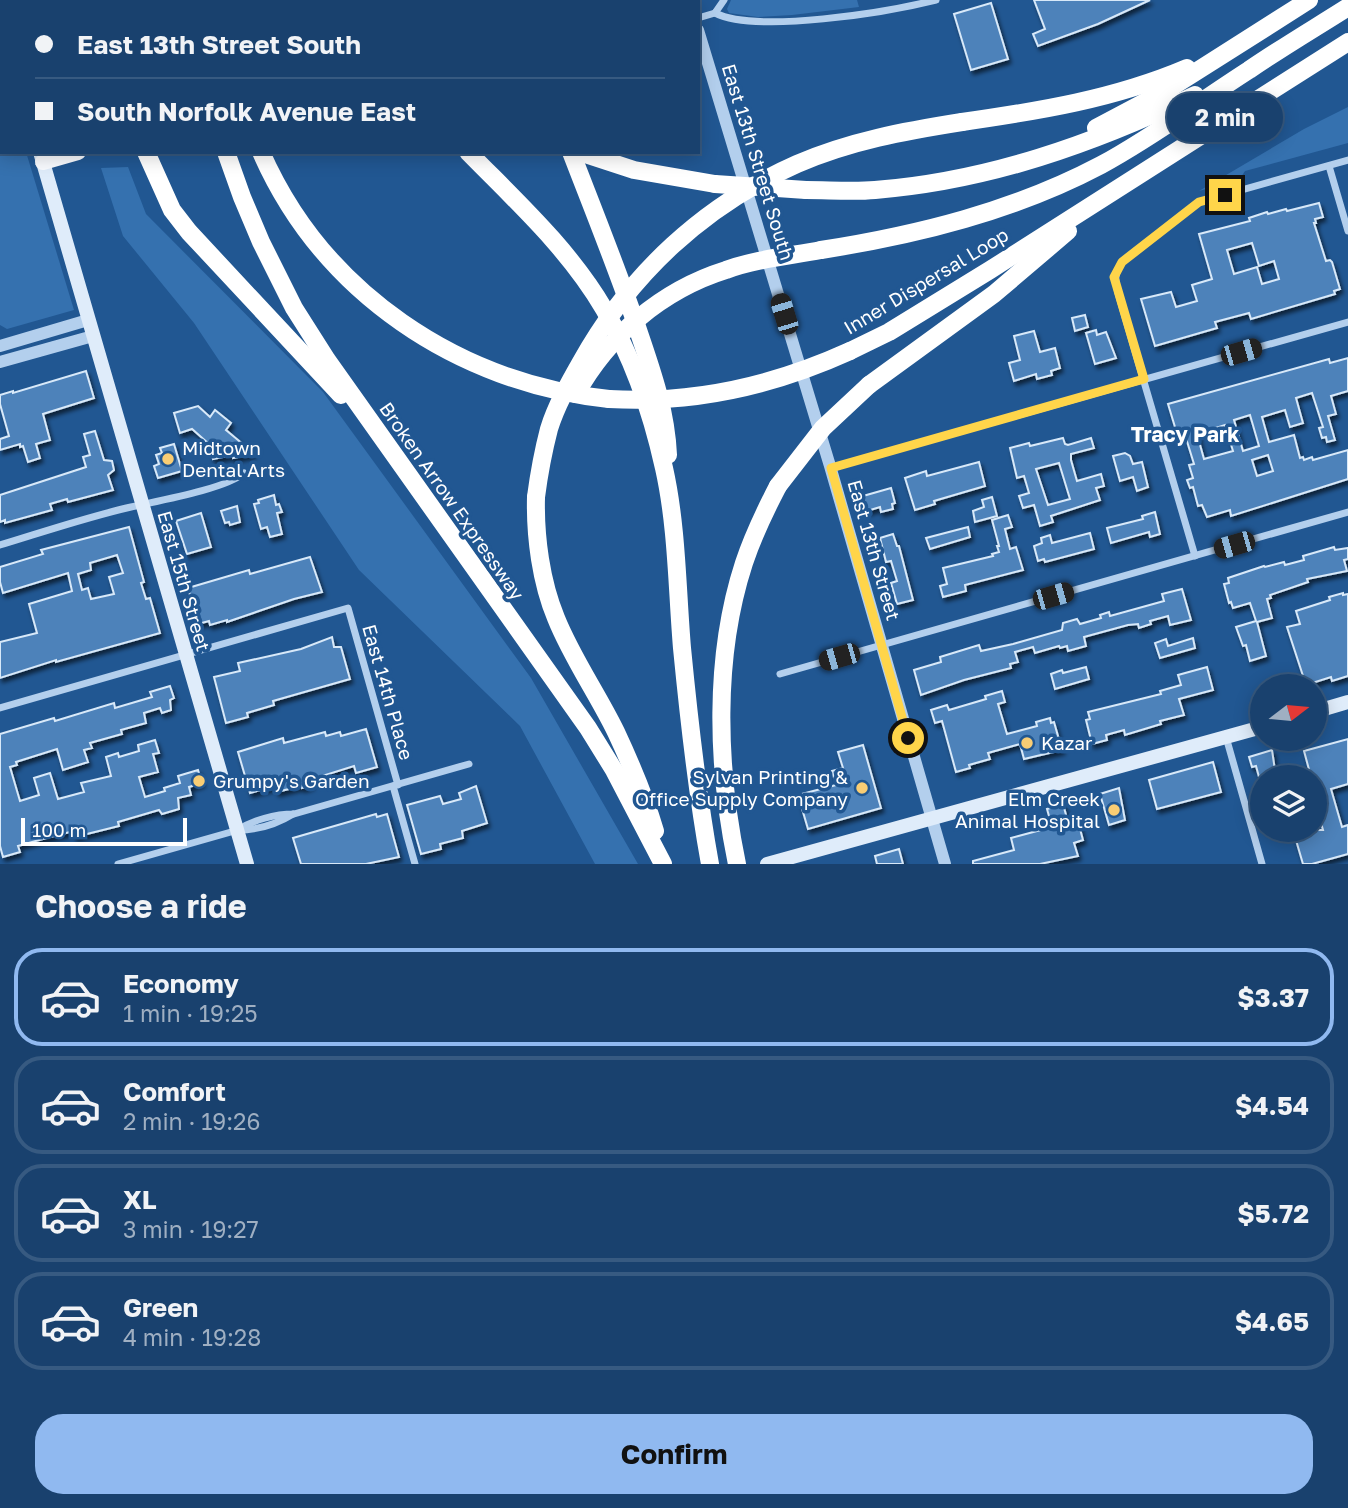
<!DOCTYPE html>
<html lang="en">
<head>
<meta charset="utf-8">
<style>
	:root { --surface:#19416e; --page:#224873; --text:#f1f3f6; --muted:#9fafc2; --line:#375a81; --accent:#90b9f0 }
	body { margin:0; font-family:"Golos Text",sans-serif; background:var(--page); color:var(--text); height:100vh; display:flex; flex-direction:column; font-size:26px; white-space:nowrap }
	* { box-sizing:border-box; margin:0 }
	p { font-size:23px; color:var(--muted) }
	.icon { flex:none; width:38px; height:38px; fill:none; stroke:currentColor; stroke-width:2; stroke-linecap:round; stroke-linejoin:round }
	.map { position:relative; height:864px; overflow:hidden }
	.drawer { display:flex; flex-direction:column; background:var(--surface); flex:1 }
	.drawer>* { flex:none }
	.banner { position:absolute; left:0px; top:0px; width:700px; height:154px; box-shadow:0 4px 18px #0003,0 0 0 2px var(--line); display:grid; align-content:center; height:154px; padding:0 35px; background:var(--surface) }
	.needle { width:46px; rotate:74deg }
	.tools { position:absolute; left:1250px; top:674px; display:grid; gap:14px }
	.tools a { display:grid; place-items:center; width:77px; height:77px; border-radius:50%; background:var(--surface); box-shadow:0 4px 18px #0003,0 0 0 2px var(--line); font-size:35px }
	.scale { position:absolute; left:21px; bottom:18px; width:166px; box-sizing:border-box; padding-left:7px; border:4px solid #fff; border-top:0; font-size:19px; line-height:24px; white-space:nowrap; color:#fff; -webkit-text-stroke:5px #215792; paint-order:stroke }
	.end { position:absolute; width:32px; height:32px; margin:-16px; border:9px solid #ffd54a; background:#111; box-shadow:0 0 0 4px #111 }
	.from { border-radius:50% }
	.bubble { position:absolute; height:49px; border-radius:24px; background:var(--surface); box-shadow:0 4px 18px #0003,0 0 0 2px var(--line); font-size:23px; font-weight:700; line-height:49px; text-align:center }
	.car { position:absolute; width:21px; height:42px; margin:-21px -10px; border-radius:9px; box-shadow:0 0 5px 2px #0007; background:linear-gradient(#222 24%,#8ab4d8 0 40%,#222 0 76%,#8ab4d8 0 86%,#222 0) }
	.banner b { display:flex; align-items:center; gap:24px; height:66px; font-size:26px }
	.banner b+b { border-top:2px solid var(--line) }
	.banner i { width:18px; height:18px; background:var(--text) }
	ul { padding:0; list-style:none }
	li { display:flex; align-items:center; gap:21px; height:98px; margin:0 14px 10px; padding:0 21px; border:4px solid var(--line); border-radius:28px }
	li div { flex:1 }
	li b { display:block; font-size:26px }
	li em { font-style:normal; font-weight:700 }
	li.active { border-color:var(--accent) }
	li>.icon { width:63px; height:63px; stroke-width:1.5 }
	h2 { padding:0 35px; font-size:32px; line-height:84px }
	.action { display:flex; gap:14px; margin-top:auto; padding:14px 35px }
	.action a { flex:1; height:80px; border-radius:28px; background:var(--accent); color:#111; font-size:28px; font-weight:700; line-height:80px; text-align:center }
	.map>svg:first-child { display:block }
	.green { fill:#3571af }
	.building { fill:#4e82ba; stroke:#d8e9f9; stroke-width:2; fill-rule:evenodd; filter:url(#shadow) }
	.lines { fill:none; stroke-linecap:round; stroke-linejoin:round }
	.minor { stroke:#b3cfed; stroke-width:7 }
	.tertiary { stroke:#b3cfed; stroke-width:12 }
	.secondary { stroke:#dfecfa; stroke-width:14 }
	.primary { stroke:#f9fbff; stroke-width:16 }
	.motorway { stroke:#fff; stroke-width:18 }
	.motorway-bridge { stroke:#fff; stroke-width:18 }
	.route { stroke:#ffd54a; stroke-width:9 }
	.poi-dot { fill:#f9cd74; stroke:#215792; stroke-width:2.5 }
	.labels { text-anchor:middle; stroke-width:7; stroke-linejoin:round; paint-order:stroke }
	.street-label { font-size:19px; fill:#fff; stroke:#215792 }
	.poi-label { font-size:19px; fill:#fff; stroke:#215792; text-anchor:start }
	.neighbourhood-label { font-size:21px; font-weight:bold; fill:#fff; stroke:#215792 }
</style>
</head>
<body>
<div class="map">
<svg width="1348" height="864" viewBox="0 0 1348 864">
	<defs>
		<filter id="shadow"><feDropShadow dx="2.5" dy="4" stdDeviation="2" flood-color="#0009"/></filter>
	</defs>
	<rect width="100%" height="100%" fill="#215792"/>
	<g class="green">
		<path d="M 731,0 L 857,0 L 859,7 L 792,15 L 758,17 L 729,13 L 727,9 Z"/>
		<path d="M 0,69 L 2,152 L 26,152 L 74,310 L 7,329 L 0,325 Z"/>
		<path d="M 1348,107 L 1348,143 L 1245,171 L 1239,180 L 1199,191 L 1304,129 Z"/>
		<path d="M 128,167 L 146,214 L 323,392 L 531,678 L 638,864 L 595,864 L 520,726 L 359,570 L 194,323 L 123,236 L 101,168 Z"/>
	</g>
	<g class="building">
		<path d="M 1034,0 L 1150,0 L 1098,24 L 1038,46 L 1033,34 L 1045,29 Z"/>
		<path d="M 991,3 L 1008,59 L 971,70 L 954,14 Z"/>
		<path d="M 1319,203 L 1323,217 L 1315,219 L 1316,223 L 1314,223 L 1326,261 L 1330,260 L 1332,262 L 1340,289 L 1334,291 L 1335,294 L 1251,319 L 1249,313 L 1215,322 L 1217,328 L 1155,346 L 1141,299 L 1171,292 L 1176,307 L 1197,301 L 1192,285 L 1212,279 L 1199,234 L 1250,221 L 1249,218 L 1267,212 L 1268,214 L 1286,209 L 1287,211 ZM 1252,243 L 1259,266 L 1274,261 L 1279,279 L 1262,284 L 1257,267 L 1234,274 L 1227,250 Z"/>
		<path d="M 1085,315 L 1088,327 L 1075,331 L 1072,318 Z"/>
		<path d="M 1096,330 L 1097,335 L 1106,332 L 1116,358 L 1095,364 L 1086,333 Z"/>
		<path d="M 1034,331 L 1040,352 L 1055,348 L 1060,368 L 1051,371 L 1052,375 L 1037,379 L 1036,374 L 1014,381 L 1009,363 L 1020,360 L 1014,336 Z"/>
		<path d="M 1348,358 L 1348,391 L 1331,396 L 1336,414 L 1328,416 L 1335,440 L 1327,442 L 1326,437 L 1322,438 L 1319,428 L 1323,427 L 1312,393 L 1296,398 L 1303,423 L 1290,427 L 1285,410 L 1262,417 L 1269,442 L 1294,435 L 1300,458 L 1303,457 L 1304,460 L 1312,457 L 1313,460 L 1348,450 L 1348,479 L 1231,516 L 1230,510 L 1207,517 L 1202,505 L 1198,506 L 1193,487 L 1190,488 L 1187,480 L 1193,478 L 1189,465 L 1194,464 L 1185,435 L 1178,437 L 1168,404 L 1329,359 L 1330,363 ZM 1250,415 L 1259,446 L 1243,451 L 1234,420 ZM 1225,425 L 1233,451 L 1204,459 L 1197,434 ZM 1268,455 L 1273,471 L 1257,476 L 1252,460 Z"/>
		<path d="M 86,371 L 94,398 L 43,414 L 50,440 L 36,444 L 40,458 L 28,462 L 23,446 L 20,447 L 20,444 L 0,450 L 0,439 L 9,436 L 0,404 L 0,395 L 13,391 L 13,393 Z"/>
		<path d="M 198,406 L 210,417 L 215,410 L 231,423 L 226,430 L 244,445 L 249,444 L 253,454 L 233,458 L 232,455 L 213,459 L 209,444 L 192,429 L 180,433 L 174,413 Z"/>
		<path d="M 95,431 L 104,460 L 112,461 L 114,470 L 108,475 L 113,490 L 68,502 L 67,499 L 50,504 L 52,510 L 5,523 L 5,520 L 0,522 L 0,495 L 86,467 L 83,457 L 90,455 L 84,434 Z"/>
		<path d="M 1063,438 L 1065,444 L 1068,445 L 1091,438 L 1094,448 L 1071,454 L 1071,460 L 1077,481 L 1101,474 L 1104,486 L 1096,488 L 1100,500 L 1051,516 L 1053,522 L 1040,526 L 1034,505 L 1023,508 L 1019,496 L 1029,493 L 1024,476 L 1017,478 L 1010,448 L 1029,443 L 1030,446 ZM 1059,463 L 1070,499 L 1048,505 L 1036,469 Z"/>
		<path d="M 174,444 L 182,471 L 158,478 L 154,466 L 159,464 L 156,455 L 162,453 L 160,448 Z"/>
		<path d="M 1125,453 L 1130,456 L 1133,464 L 1142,462 L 1148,487 L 1137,491 L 1133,477 L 1120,481 L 1113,456 Z"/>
		<path d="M 979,462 L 985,486 L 934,501 L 935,504 L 915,510 L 905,478 L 926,471 L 927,476 Z"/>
		<path d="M 891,488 L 895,503 L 892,504 L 893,509 L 881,512 L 880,507 L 867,511 L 863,496 Z"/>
		<path d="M 274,495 L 276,505 L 279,504 L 282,512 L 277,513 L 282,534 L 270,537 L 267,527 L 261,529 L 254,504 L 259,503 L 258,500 Z"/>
		<path d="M 992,497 L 997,516 L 975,522 L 973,511 L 984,507 L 982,500 Z"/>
		<path d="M 237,506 L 240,522 L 230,525 L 229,522 L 225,523 L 221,511 Z"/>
		<path d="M 1155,512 L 1160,534 L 1150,537 L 1149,532 L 1111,543 L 1107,528 L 1143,519 L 1142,516 Z"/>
		<path d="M 201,513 L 211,547 L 187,554 L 176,521 Z"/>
		<path d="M 1008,515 L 1012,527 L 1005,529 L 1010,549 L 1016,547 L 1023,570 L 965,585 L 966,591 L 943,597 L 940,586 L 947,584 L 943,568 L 993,556 L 992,554 L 999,552 L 997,546 L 999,546 L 992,520 Z"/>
		<path d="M 129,527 L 144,582 L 141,583 L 146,599 L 150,598 L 160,633 L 56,662 L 56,660 L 0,678 L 0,642 L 37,633 L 29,604 L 72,591 L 68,573 L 3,593 L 0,582 L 0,567 L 43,554 L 41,550 ZM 117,555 L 123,573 L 109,577 L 114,594 L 91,599 L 88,588 L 82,590 L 78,574 L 91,570 L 90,563 Z"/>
		<path d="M 968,527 L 970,537 L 930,549 L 926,538 Z"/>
		<path d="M 1090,533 L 1094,549 L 1045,562 L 1044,559 L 1038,561 L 1034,546 L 1042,543 L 1041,538 L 1050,535 L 1052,543 Z"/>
		<path d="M 893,534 L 897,546 L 899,546 L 913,600 L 897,604 L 891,583 L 897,581 L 891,561 L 886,562 L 880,538 Z"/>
		<path d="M 1334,547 L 1335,550 L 1348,548 L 1348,559 L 1344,560 L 1347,571 L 1307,579 L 1308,582 L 1270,595 L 1271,598 L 1267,599 L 1272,618 L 1257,622 L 1266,656 L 1250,661 L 1246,645 L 1243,646 L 1236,627 L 1256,621 L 1250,603 L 1233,608 L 1231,602 L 1229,603 L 1224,584 L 1229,583 L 1228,578 L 1264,566 L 1265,567 L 1284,562 L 1285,565 L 1304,560 L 1303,556 Z"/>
		<path d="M 310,557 L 322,592 L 294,599 L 227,622 L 227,620 L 210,625 L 209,621 L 198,624 L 188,588 L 249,570 L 250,574 Z"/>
		<path d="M 1182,589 L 1191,620 L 1170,625 L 1168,616 L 1150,621 L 1151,624 L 1139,628 L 1138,624 L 1128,625 L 1084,637 L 1086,646 L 1068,651 L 1067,646 L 1060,648 L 1059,646 L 1035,653 L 1033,647 L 1015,652 L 1018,662 L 1010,664 L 1011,668 L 964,680 L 921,695 L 914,670 L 941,662 L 940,657 L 979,645 L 981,651 L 1013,644 L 1062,630 L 1063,623 L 1077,619 L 1080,624 L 1101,618 L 1100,615 L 1109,612 L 1110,616 L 1164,601 L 1162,594 Z"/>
		<path d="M 1343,593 L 1343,595 L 1348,594 L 1348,676 L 1332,681 L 1331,677 L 1306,685 L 1287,627 L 1300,624 L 1296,611 L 1330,600 L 1329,597 Z"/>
		<path d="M 332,637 L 334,647 L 341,647 L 350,679 L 273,701 L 274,705 L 247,713 L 248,717 L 226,723 L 214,677 L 240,671 L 238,663 L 301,649 Z"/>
		<path d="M 1193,638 L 1195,648 L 1160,658 L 1155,643 L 1166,639 L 1168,646 Z"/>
		<path d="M 1086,667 L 1089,679 L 1055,689 L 1051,674 L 1062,670 L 1063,673 Z"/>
		<path d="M 1207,667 L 1213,690 L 1179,699 L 1184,715 L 1160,721 L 1161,724 L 1125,735 L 1124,730 L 1106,735 L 1107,740 L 1092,744 L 1086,720 L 1090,719 L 1088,712 L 1161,694 L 1160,691 L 1181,685 L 1178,675 Z"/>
		<path d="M 170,686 L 174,698 L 170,700 L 171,710 L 162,713 L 160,708 L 144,713 L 146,723 L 121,730 L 122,734 L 90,743 L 92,748 L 84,750 L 88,762 L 63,770 L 57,749 L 16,762 L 17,765 L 10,767 L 20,801 L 39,795 L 34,778 L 50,773 L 58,799 L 84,792 L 81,783 L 111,776 L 106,757 L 118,753 L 119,757 L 139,751 L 138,745 L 155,740 L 159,753 L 153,754 L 158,772 L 139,777 L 145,797 L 165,791 L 164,788 L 180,783 L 178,776 L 198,770 L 202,783 L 189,787 L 191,795 L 178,798 L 179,809 L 162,814 L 159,810 L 118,822 L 119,826 L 75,837 L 74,831 L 50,837 L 18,846 L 20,852 L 3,857 L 0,846 L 0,734 L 54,718 L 55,721 L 114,703 L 115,708 L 152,697 L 150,692 Z"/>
		<path d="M 1002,691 L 1005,702 L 998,704 L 1007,734 L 1037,726 L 1036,722 L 1050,718 L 1051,723 L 1054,722 L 1062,750 L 1024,759 L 1020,744 L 988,753 L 990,759 L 969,765 L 970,768 L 956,772 L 942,721 L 935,723 L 931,710 L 947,705 L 949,710 L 986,699 L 985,696 Z"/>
		<path d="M 366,729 L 377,767 L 356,773 L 354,766 L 322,776 L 323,778 L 310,782 L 311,785 L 302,788 L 301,786 L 277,792 L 275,786 L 250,793 L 238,752 L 283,738 L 284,743 L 325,732 L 326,736 L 340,732 L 341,736 Z"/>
		<path d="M 1348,739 L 1348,784 L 1331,789 L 1342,827 L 1348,825 L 1348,854 L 1312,864 L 1303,864 L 1293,830 L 1323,830 L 1316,806 L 1319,805 L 1314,789 L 1314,777 L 1311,777 L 1304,751 Z"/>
		<path d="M 863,745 L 881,808 L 808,829 L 798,795 L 836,785 L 832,771 L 843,768 L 838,752 Z"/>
		<path d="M 1272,750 L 1276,777 L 1259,777 L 1256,766 L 1252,767 L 1249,757 Z"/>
		<path d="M 1213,762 L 1221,792 L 1157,809 L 1149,780 Z"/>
		<path d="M 476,786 L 487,823 L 462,831 L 463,838 L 440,844 L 441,849 L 421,854 L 407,805 L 440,796 L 443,804 L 461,799 L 459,793 Z"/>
		<path d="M 1119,788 L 1125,820 L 1109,825 L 1100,794 Z"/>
		<path d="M 1063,804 L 1068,822 L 1077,819 L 1079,825 L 1083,840 L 1074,843 L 1078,856 L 1040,864 L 973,864 L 973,861 L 1014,850 L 1011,838 L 1052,827 L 1047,809 Z"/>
		<path d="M 376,814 L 377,817 L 387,814 L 399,857 L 366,864 L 301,864 L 293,838 Z"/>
		<path d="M 899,849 L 903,864 L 877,864 L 875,856 Z"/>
	</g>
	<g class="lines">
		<g class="minor">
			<path d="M 715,13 C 757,34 888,12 936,0"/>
			<path d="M 698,18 L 715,13 L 724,0"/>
			<path d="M 1329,166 L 1348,231"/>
			<path d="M 831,468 L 1348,322"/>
			<path d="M 0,545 C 43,532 87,517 131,507 C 157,501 226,489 244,473"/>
			<path d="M 1195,556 L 1118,293 C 1115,280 1114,274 1122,262 L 1199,202 L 1348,160"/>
			<path d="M 780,674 L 1348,512"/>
			<path d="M 0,708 L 348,608 L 398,785"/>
			<path d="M 1226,737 L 1262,864"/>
			<path d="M 393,786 L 415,864"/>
			<path d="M 238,830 C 253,820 275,814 294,814 L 469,764"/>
			<path d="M 118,864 L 238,830 C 257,830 277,824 293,814"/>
		</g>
		<g class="tertiary">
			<path d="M 690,0 L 690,2"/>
			<path d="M 698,30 L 830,466 L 945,864"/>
			<path d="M 0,346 L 88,320"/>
			<path d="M 0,362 L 93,336"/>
		</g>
		<g class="secondary">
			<path d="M 40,152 L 247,864"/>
			<path d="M 1314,712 L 1348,702"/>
			<path d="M 767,864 L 1262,727"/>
		</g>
		<g class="primary">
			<path d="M 13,2 L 16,0"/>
			<path d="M 120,2 L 121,0"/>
			<path d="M 0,9 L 2,8"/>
			<path d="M 43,162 L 78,152"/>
		</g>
		<g class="motorway">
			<path d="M 194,0 L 194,2"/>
			<path d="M 214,0 L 215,2"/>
			<path d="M 344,0 L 345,2"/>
			<path d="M 374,0 L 375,2"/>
			<path d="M 145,2 L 145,0"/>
			<path d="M 535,2 L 536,0"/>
			<path d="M 962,122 C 1039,111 1114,99 1187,68"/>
			<path d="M 1096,128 L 1164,92 L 1309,0"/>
			<path d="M 146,152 L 172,210 L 189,232 L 341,395"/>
			<path d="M 226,152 L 242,197 L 261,242 L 294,308 L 327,360 L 588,728 L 614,770 L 663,864"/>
			<path d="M 261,152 C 323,293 458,383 609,399"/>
			<path d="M 468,152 C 516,201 569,249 604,309 C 632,356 652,414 664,468 C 677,526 677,588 682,648 C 689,720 697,793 710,864"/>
			<path d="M 571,152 C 593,209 616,266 636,324 C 651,368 666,409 668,455"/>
			<path d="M 579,152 L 634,170 L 715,184"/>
			<path d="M 806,190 C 829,190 853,192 875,190 C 988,181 1093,144 1195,95"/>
			<path d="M 821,250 C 917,235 1014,211 1101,165 C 1153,137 1199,102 1249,70 C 1281,48 1315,28 1348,7"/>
			<path d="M 850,351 L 889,332 L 990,270 L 1348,42"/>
			<path d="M 869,385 L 994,294 L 1068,231"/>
			<path d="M 536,497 C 535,537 541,582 556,618 C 572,658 597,693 616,732 C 631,764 645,797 655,831"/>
			<path d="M 737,864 C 717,768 713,658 744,563 C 753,536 765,511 778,486"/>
		</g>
		<g class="motorway-bridge">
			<path d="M 715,184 L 806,190"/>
			<path d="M 576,394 C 608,336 662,290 726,270 C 756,259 790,256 821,250"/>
			<path d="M 609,399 C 694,404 773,386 850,351"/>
			<path d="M 778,486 L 823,428 L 869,385"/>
			<path d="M 536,497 C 539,474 543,452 549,429 C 556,406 569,383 581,362 C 630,274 704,205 797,164 C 850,141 905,131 962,122"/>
		</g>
	</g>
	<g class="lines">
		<path class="route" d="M 908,738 L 831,468 L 1144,379 L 1114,277 L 1122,262 L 1199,202 L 1225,195"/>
	</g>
	<g class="poi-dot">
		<circle cx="168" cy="459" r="7"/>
		<circle cx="1027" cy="743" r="7"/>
		<circle cx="199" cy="781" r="7"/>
		<circle cx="862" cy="788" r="7"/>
		<circle cx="1114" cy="810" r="7"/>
	</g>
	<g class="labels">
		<g class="street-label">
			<text transform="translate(758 162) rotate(73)" y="7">East 13th Street South</text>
			<text transform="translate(926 281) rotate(-31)" y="7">Inner Dispersal Loop</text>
			<text transform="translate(452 501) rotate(55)" y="7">Broken Arrow Expressway</text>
			<text transform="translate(874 550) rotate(74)" y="7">East 13th Street</text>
			<text transform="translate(184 581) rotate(74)" y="7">East 15th Street</text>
			<text transform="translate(388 692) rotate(74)" y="7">East 14th Place</text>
		</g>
		<g class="poi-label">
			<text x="182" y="455">Midtown<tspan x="182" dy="22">Dental Arts</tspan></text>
			<text x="1041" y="750">Kazar</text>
			<text x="848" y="784" text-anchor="end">Sylvan Printing &amp;<tspan x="848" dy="22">Office Supply Company</tspan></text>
			<text x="213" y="788">Grumpy's Garden</text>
			<text x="1100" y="806" text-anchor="end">Elm Creek<tspan x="1100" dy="22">Animal Hospital</tspan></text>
		</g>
		<g class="neighbourhood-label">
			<text x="1185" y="442">Tracy Park</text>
		</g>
	</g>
</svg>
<div class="tools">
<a><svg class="needle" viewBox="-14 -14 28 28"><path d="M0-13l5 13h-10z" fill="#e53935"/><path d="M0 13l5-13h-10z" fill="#9fafc2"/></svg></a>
<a><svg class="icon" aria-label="layers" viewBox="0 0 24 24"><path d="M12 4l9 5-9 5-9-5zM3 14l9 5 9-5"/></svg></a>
</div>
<div class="scale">100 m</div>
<i class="end from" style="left:908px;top:738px"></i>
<i class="end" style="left:1225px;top:195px"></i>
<div class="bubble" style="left:1167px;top:93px;width:116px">2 min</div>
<i class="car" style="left:784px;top:314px;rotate:343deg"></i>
<i class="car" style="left:1241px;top:352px;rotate:74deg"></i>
<i class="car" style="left:1234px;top:545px;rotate:254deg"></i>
<i class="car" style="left:1053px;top:596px;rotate:74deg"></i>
<i class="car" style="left:839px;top:657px;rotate:254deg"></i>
<div class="banner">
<b><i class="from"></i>East 13th Street South</b>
<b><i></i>South Norfolk Avenue East</b>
</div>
</div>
<section class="drawer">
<h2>Choose a ride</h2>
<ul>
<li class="active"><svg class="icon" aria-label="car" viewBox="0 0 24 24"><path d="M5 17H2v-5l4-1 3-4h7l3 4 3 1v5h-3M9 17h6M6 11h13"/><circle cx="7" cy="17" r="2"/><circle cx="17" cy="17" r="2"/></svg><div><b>Economy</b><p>1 min · 19:25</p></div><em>$3.37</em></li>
<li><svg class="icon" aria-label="car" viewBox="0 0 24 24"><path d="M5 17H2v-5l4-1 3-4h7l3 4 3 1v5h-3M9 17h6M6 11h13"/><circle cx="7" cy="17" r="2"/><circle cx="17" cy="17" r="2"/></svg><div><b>Comfort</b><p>2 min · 19:26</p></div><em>$4.54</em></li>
<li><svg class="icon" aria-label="car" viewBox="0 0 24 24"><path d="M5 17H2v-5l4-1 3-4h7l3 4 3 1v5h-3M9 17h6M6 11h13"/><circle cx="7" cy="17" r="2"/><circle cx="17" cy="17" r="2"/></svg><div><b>XL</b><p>3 min · 19:27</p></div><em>$5.72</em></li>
<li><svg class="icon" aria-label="car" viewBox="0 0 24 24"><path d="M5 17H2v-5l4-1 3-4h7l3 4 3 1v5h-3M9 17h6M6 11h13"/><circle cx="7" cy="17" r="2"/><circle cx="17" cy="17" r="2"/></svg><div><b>Green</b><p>4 min · 19:28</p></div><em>$4.65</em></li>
</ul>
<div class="action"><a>Confirm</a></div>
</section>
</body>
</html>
